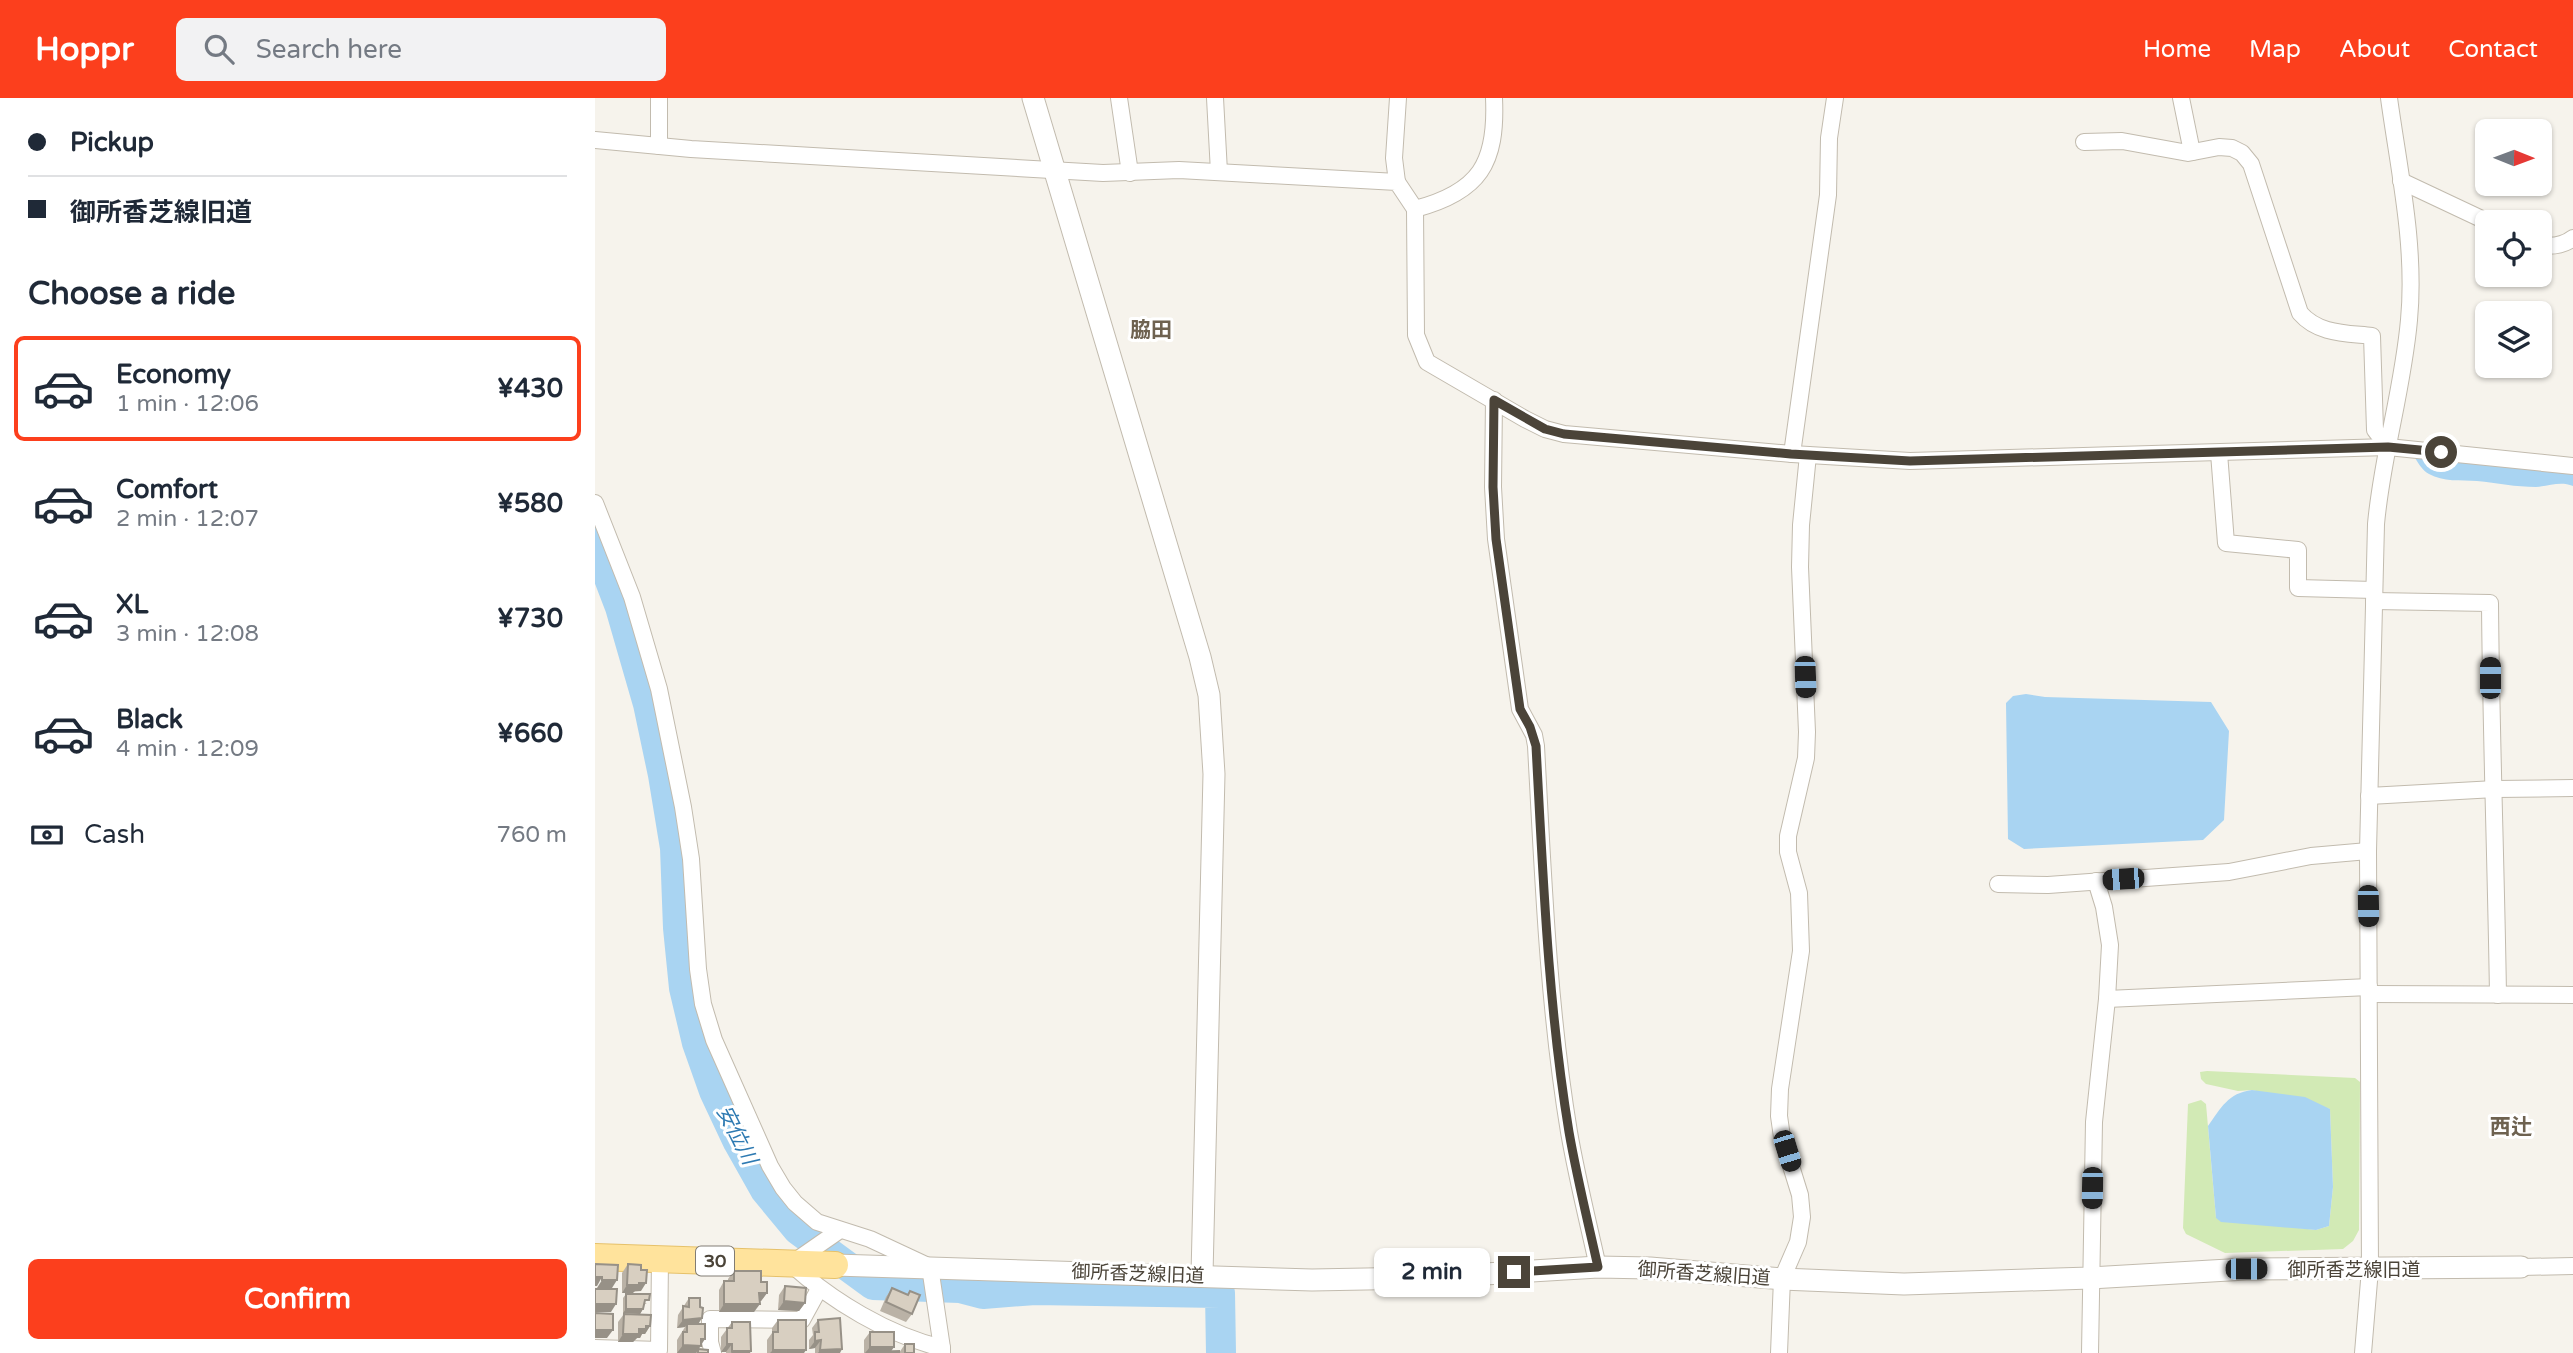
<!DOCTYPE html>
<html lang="en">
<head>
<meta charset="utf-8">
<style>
	:root { --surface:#fff; --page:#f2f2f3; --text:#1f2937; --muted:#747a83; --line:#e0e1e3; --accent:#fc3f1d }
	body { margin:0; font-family:"Varela Round","Noto Sans JP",sans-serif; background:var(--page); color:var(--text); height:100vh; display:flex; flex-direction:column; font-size:26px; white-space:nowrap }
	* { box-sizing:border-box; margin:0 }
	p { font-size:23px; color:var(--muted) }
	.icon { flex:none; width:38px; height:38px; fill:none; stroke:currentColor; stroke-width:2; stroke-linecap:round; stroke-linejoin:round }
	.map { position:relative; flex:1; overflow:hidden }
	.side { display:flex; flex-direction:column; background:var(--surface); width:595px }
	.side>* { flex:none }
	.hud { display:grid; align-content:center; height:154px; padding:0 28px; background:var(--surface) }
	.needle { width:46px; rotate:91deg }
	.buttons { position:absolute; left:1880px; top:21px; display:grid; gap:14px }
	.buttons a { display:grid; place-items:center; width:77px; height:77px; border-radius:10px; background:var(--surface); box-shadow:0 2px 5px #0004; font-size:35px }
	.end { position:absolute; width:32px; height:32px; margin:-16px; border:9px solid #4b4439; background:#fff; box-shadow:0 0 0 4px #fff }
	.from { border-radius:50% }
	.bubble { position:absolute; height:49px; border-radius:10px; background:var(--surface); box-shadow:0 2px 5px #0004; font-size:23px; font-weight:700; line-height:49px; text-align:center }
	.car { position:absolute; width:21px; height:42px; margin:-21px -10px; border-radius:9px; box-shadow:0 0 5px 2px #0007; background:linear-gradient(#222 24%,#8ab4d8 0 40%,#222 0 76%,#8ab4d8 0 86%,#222 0) }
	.hud b { display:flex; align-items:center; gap:24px; height:66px; font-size:26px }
	.hud b+b { border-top:2px solid var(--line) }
	.hud i { width:18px; height:18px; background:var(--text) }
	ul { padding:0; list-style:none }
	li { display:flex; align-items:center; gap:21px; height:105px; margin:0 14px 10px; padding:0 14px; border:4px solid transparent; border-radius:10px }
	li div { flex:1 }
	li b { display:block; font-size:26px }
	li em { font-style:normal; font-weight:700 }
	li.current { border-color:var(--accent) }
	li>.icon { width:63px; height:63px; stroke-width:1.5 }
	h2 { padding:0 28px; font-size:32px; line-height:84px }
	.pay { display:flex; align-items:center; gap:18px; height:77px; padding:0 28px; font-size:26px }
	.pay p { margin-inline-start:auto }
	.primary-button { display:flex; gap:14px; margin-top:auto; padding:14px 28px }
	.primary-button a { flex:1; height:80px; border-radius:10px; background:var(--accent); color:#fff; font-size:28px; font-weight:700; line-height:80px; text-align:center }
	header { display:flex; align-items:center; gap:42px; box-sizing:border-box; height:98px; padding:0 35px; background:var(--accent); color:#fff }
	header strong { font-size:33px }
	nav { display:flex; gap:38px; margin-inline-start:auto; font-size:24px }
	.search { width:490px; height:63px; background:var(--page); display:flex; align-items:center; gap:18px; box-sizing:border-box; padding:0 24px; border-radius:10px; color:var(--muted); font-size:26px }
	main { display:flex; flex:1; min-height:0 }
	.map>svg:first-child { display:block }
	.green { fill:#d2eab5 }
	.water { fill:#a9d4f2 }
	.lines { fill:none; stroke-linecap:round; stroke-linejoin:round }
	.river { stroke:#a9d4f2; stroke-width:30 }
	.minor-casing { stroke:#c2bbae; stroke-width:18 }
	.tertiary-casing { stroke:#c2bbae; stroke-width:23 }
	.primary-casing { stroke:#e6c16a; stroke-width:28 }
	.minor { stroke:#fff; stroke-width:16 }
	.tertiary { stroke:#fff; stroke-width:21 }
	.primary { stroke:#ffe39c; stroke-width:26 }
	.wall { fill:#bab2a6 }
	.shaded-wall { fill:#979187 }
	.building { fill:#d8cfc1; stroke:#979187; stroke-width:2 }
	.route { stroke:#4b4439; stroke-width:9 }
	.labels { text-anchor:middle; stroke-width:6; stroke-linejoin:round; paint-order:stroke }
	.shield { fill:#fff; stroke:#817c74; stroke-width:2 }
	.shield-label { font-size:18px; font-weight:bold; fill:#4b4439 }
	.street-label { font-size:19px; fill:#4b4439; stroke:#fff }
	.neighbourhood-label { font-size:21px; font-weight:bold; fill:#6e6250; stroke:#fff }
	.water-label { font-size:21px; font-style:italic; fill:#2e7ab2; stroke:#fff }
</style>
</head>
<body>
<header>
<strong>Hoppr</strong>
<div class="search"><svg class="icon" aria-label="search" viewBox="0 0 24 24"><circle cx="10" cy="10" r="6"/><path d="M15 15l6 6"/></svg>Search here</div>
<nav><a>Home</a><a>Map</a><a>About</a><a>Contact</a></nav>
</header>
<main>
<section class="side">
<div class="hud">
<b><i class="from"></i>Pickup</b>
<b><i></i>御所香芝線旧道</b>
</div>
<h2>Choose a ride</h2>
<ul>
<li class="current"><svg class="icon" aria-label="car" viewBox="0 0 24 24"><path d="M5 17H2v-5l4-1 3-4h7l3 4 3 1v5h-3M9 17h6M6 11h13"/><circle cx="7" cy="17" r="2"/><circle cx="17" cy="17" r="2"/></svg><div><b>Economy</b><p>1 min · 12:06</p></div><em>¥430</em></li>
<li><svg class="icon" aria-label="car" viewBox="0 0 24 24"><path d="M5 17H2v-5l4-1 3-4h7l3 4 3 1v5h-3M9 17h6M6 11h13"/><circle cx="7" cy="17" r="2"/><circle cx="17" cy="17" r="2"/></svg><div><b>Comfort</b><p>2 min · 12:07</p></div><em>¥580</em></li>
<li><svg class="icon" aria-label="car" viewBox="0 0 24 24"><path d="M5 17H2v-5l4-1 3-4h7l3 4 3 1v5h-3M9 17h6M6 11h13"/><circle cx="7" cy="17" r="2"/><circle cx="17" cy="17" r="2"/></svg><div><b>XL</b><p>3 min · 12:08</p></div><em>¥730</em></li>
<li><svg class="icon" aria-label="car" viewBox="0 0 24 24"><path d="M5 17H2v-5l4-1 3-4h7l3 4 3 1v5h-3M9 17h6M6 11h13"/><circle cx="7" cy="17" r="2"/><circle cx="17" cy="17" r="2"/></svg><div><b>Black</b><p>4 min · 12:09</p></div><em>¥660</em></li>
</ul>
<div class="pay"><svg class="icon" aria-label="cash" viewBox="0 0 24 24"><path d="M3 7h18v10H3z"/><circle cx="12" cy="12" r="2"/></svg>Cash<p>760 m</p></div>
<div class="primary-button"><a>Confirm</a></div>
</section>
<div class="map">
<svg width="1978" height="1255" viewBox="0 0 1978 1255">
	<rect width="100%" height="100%" fill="#f6f3ec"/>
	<path class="green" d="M 1612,973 L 1760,980 L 1765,984 L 1764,1132 L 1758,1143 L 1748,1151 L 1630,1155 L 1591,1136 L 1588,1130 L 1593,1006 L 1606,1002 L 1611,1006 L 1621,1120 L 1721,1132 L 1734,1128 L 1738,1089 L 1735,1011 L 1657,992 L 1643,993 L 1611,986 L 1606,981 L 1605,974 Z"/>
	<g class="water">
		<path d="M 1820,360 L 1978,376 L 1978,388 C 1965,383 1955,388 1941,389 C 1921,389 1902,385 1882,383 C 1866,382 1848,384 1834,376 C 1827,372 1824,366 1820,360 Z"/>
		<path d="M 1431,596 L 1450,599 L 1616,604 L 1634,633 L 1629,722 L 1608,742 L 1429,751 L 1413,741 L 1411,605 L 1418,598 Z"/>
		<path d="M 1657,992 L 1710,999 L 1735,1011 L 1738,1089 L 1734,1128 L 1721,1132 L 1626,1124 L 1621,1120 L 1613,1028 C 1626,1010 1633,995 1657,992 Z"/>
	</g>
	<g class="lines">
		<path class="river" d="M 0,444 L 25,509 L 53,606 L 68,677 L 80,750 L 83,830 L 89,890 L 102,945 L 119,993 L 143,1044 L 170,1092 L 203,1132 L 278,1187 L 365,1190 L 388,1196 L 440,1192 L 625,1195 L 626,1255"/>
		<g class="minor-casing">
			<g id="minor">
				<path d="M 524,0 L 535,75"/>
				<path d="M 620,0 L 624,74"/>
				<path d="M 1586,0 L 1597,54"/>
				<path d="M 0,42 L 96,51 L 508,75 L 584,72 L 802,84 L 820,111 L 821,237 L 832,264 L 930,321 L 950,331 L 969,336 L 1197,356 L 1315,363 L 1793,349 L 1978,368"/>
				<path d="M 1489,44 L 1527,43 L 1593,55 L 1624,49 L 1637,50 L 1647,55 L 1656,66 L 1705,215 C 1723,236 1750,235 1777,238 L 1780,332 L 1793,349"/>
				<path d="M 64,48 L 64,0"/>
				<path d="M 1806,83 L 1893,124"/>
				<path d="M 802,84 L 799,60 L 803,0"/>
				<path d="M 820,111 C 885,94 902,65 899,0"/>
				<path d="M 1944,147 C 1957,149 1968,148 1978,140"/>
				<path d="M 899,302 L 898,389 L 901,441 L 925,611 L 939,637 L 941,648 C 948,777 953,907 974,1034 C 982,1080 993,1124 1003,1169"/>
				<path d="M 1624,355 L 1631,445 L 1703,452 L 1703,490 L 1779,492"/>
				<path d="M 1197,356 L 1233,97 L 1234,40 L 1240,0"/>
				<path d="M 0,405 L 37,499 L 64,591 L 88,709 L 96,761 L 103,871 L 108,906 L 119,942 L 175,1068 L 188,1090 L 200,1105 L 222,1124 L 275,1141 L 335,1169 L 347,1250"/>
				<path d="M 1779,503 L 1895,505 C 1896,636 1901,766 1903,897"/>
				<path d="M 1774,698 L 1900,691 L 1978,690"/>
				<path d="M 1403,786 L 1453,787 L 1634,774 L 1716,758 L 1773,753"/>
				<path d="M 1775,896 L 1978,897"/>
				<path d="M 1512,901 L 1774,889"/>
				<path d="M 245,1132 L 196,1166 C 237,1203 293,1237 347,1250 L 347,1255"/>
				<path d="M 1926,1169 L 1978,1168"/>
				<path d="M 0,1250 L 64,1252 L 65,1161"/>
				<path d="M 118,1255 L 115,1244 L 115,1221 L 207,1222 L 224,1191"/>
				<path d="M 1184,1255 L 1187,1181 L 1203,1144 L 1207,1119 L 1205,1097 L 1187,1039 L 1184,1018 L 1185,991 L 1206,853 L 1204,795 L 1193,754 L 1193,738 L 1211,660 L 1212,634 L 1205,469 L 1206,427 L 1213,357"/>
				<path d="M 1495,1255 L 1499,1024 L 1512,901 L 1515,847 L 1509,809 L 1501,783"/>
				<path d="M 1768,1255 L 1775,1171 L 1773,753 L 1781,426 C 1787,358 1808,291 1814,222 C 1821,148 1804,73 1794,0"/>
			</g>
		</g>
		<g class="tertiary-casing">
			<g id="tertiary">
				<path d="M 438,0 L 605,559 L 614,597 L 619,676 L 607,1177"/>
				<path d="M 240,1167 L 717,1182 L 824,1180 L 1003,1169 L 1055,1170 L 1187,1181 L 1309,1186 L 1495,1180 L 1651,1171 L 1926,1169"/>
			</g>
		</g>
		<g class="primary-casing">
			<path id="primary" d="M 0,1159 L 240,1167"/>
		</g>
		<use href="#minor" class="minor"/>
		<use href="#tertiary" class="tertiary"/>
		<use href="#primary" class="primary"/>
	</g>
	<g class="wall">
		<path d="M 33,1166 L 46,1193 L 27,1195 L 27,1175 Z"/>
		<path d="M 139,1173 L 166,1184 L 172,1195 L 166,1203 L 164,1203 L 159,1214 L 124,1214 L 124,1192 L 129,1183 L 133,1183 L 133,1181 Z"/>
		<path d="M 190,1188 L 210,1205 L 204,1213 L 183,1212 L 184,1197 Z"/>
		<path d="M 297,1190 L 312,1197 L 315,1193 L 317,1216 L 311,1224 L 285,1213 L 291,1199 Z"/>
		<path d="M 31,1196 L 52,1206 L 49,1206 L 48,1211 L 45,1216 L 28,1215 L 28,1200 Z"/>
		<path d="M 94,1200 L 103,1226 L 106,1246 L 104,1251 L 113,1255 L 82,1255 L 82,1242 L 90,1229 L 82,1230 L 83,1217 Z"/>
		<path d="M 29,1216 L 55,1228 L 50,1236 L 47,1236 L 45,1240 L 42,1240 L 38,1244 L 23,1244 L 23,1224 Z"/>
		<path d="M 183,1222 L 209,1255 L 172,1255 L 172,1242 L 177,1235 L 177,1230 Z"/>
		<path d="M 223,1222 L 245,1255 L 220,1255 L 220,1250 L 214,1251 L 214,1242 L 218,1237 L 217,1230 Z"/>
		<path d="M 137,1224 L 155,1255 L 131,1255 L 131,1254 L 126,1254 L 126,1239 Z"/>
		<path d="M 275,1234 L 296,1253 L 304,1255 L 269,1255 L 269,1242 Z"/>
		<path d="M 310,1246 L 319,1255 L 304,1255 Z"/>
	</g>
	<g class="shaded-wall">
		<path d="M 0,1179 L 7,1179 L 2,1188 L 0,1188 Z"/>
		<path d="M 7,1182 L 22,1182 L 17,1190 L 2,1190 Z"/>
		<path d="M 44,1185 L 51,1185 L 46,1193 L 40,1193 L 38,1195 L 27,1195 L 32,1187 Z"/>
		<path d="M 164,1195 L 172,1195 L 166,1203 L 159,1203 Z"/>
		<path d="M 189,1203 L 210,1205 L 204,1213 L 183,1212 Z"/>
		<path d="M 0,1206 L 21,1206 L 16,1214 L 0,1214 Z"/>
		<path d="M 129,1206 L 165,1206 L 159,1214 L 124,1214 Z"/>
		<path d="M 31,1211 L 48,1211 L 45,1216 L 28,1215 Z"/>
		<path d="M 107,1220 L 102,1228 L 92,1226 L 90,1229 L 82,1230 L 88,1222 Z"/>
		<path d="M 51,1228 L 55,1228 L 50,1236 L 47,1236 L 45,1240 L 42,1240 L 38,1244 L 23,1244 L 28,1236 L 44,1231 Z"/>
		<path d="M 0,1232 L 18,1232 L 12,1240 L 0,1240 Z"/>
		<path d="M 106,1241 L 110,1241 L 101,1255 L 82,1255 L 88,1247 Z"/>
		<path d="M 226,1242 L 220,1250 L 214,1251 L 220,1243 Z"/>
		<path d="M 132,1246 L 137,1246 L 131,1254 L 126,1254 Z"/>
		<path d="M 275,1249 L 299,1249 L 295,1255 L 274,1254 L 273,1255 L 270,1255 Z"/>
		<path d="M 247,1251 L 245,1255 L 223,1255 L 225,1252 Z"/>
		<path d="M 178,1252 L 211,1252 L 209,1255 L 175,1255 Z"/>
		<path d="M 137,1253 L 156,1253 L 155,1255 L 136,1255 Z"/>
	</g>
	<g class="building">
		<path d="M 0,1166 L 23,1167 L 22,1182 L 7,1182 L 7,1179 L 0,1179 Z"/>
		<path d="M 33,1166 L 46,1167 L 46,1172 L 52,1172 L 51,1185 L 44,1185 L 44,1187 L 32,1187 Z"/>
		<path d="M 139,1173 L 166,1173 L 166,1184 L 172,1184 L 172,1195 L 164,1195 L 165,1206 L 129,1206 L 129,1183 L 139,1183 Z"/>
		<path d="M 190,1188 L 211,1190 L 210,1205 L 189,1203 Z"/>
		<path d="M 297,1190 L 313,1197 L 315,1193 L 325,1197 L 317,1216 L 291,1204 Z"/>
		<path d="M 0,1191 L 22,1191 L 21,1206 L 0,1206 Z"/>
		<path d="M 31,1196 L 55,1196 L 54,1202 L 50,1202 L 48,1211 L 31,1211 Z"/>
		<path d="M 94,1200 L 105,1200 L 105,1209 L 108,1210 L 107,1220 L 88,1222 L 88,1208 L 94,1209 Z"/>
		<path d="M 0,1215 L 18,1216 L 18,1232 L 0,1232 Z"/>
		<path d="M 29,1216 L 56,1217 L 55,1228 L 51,1228 L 51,1231 L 44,1231 L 44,1236 L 28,1236 Z"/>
		<path d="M 245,1220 L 247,1251 L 225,1252 L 226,1242 L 220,1243 L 220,1234 L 224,1234 L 223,1222 Z"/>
		<path d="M 183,1222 L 211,1222 L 211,1252 L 178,1252 L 178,1234 L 183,1234 Z"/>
		<path d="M 137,1224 L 155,1224 L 156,1253 L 137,1253 L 137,1246 L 132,1246 L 132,1230 L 137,1230 Z"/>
		<path d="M 92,1226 L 110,1226 L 110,1241 L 106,1241 L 106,1248 L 88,1247 L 88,1234 L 92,1234 Z"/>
		<rect x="275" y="1234" width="24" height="15"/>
		<rect x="310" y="1246" width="9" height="9"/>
		<path d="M 103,1251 L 113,1252 L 113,1255 L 103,1255 Z"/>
		<path d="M 304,1253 L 304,1255 L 274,1255 L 274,1254 Z"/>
	</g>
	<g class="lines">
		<path class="route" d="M 919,1174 L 1003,1169 C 993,1124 982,1080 974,1034 C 953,907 948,777 941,648 L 935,629 L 925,611 L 901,441 L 898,389 L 899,302 L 950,331 L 969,336 L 1196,356 L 1315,363 L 1793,349 L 1846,354"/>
	</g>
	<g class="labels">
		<rect class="shield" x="101" y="1148.5" width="38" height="29" rx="5"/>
		<g class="shield-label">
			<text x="120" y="1169">30</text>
		</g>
		<g class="street-label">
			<text x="1759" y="1178">御所香芝線旧道</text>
			<text transform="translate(543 1175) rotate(2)" y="7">御所香芝線旧道</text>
			<text transform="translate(1109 1175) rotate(4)" y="7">御所香芝線旧道</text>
		</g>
		<g class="neighbourhood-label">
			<text x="556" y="239">脇田</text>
			<text x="1916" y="1036">西辻</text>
		</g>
		<g class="water-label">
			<text transform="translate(142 1037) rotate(63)" y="7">安位川</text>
		</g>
	</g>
</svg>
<div class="buttons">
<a><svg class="needle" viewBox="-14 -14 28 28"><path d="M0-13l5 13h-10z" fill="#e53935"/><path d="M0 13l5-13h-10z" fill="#747a83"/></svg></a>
<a><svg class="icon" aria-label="locate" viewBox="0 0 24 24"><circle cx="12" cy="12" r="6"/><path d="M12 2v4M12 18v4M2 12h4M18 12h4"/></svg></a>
<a><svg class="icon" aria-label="layers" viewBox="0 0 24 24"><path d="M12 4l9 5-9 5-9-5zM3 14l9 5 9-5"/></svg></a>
</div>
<i class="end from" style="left:1846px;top:354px"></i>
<i class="end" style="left:919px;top:1174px"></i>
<div class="bubble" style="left:779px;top:1150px;width:116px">2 min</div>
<i class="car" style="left:1210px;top:579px;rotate:178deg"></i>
<i class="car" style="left:1895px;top:580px;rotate:0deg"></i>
<i class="car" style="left:1528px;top:781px;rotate:266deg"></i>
<i class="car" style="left:1773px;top:808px;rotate:179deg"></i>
<i class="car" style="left:1192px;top:1053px;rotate:163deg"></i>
<i class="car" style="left:1497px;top:1090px;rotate:181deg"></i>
<i class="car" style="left:1651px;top:1171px;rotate:90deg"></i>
</div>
</main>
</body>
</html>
